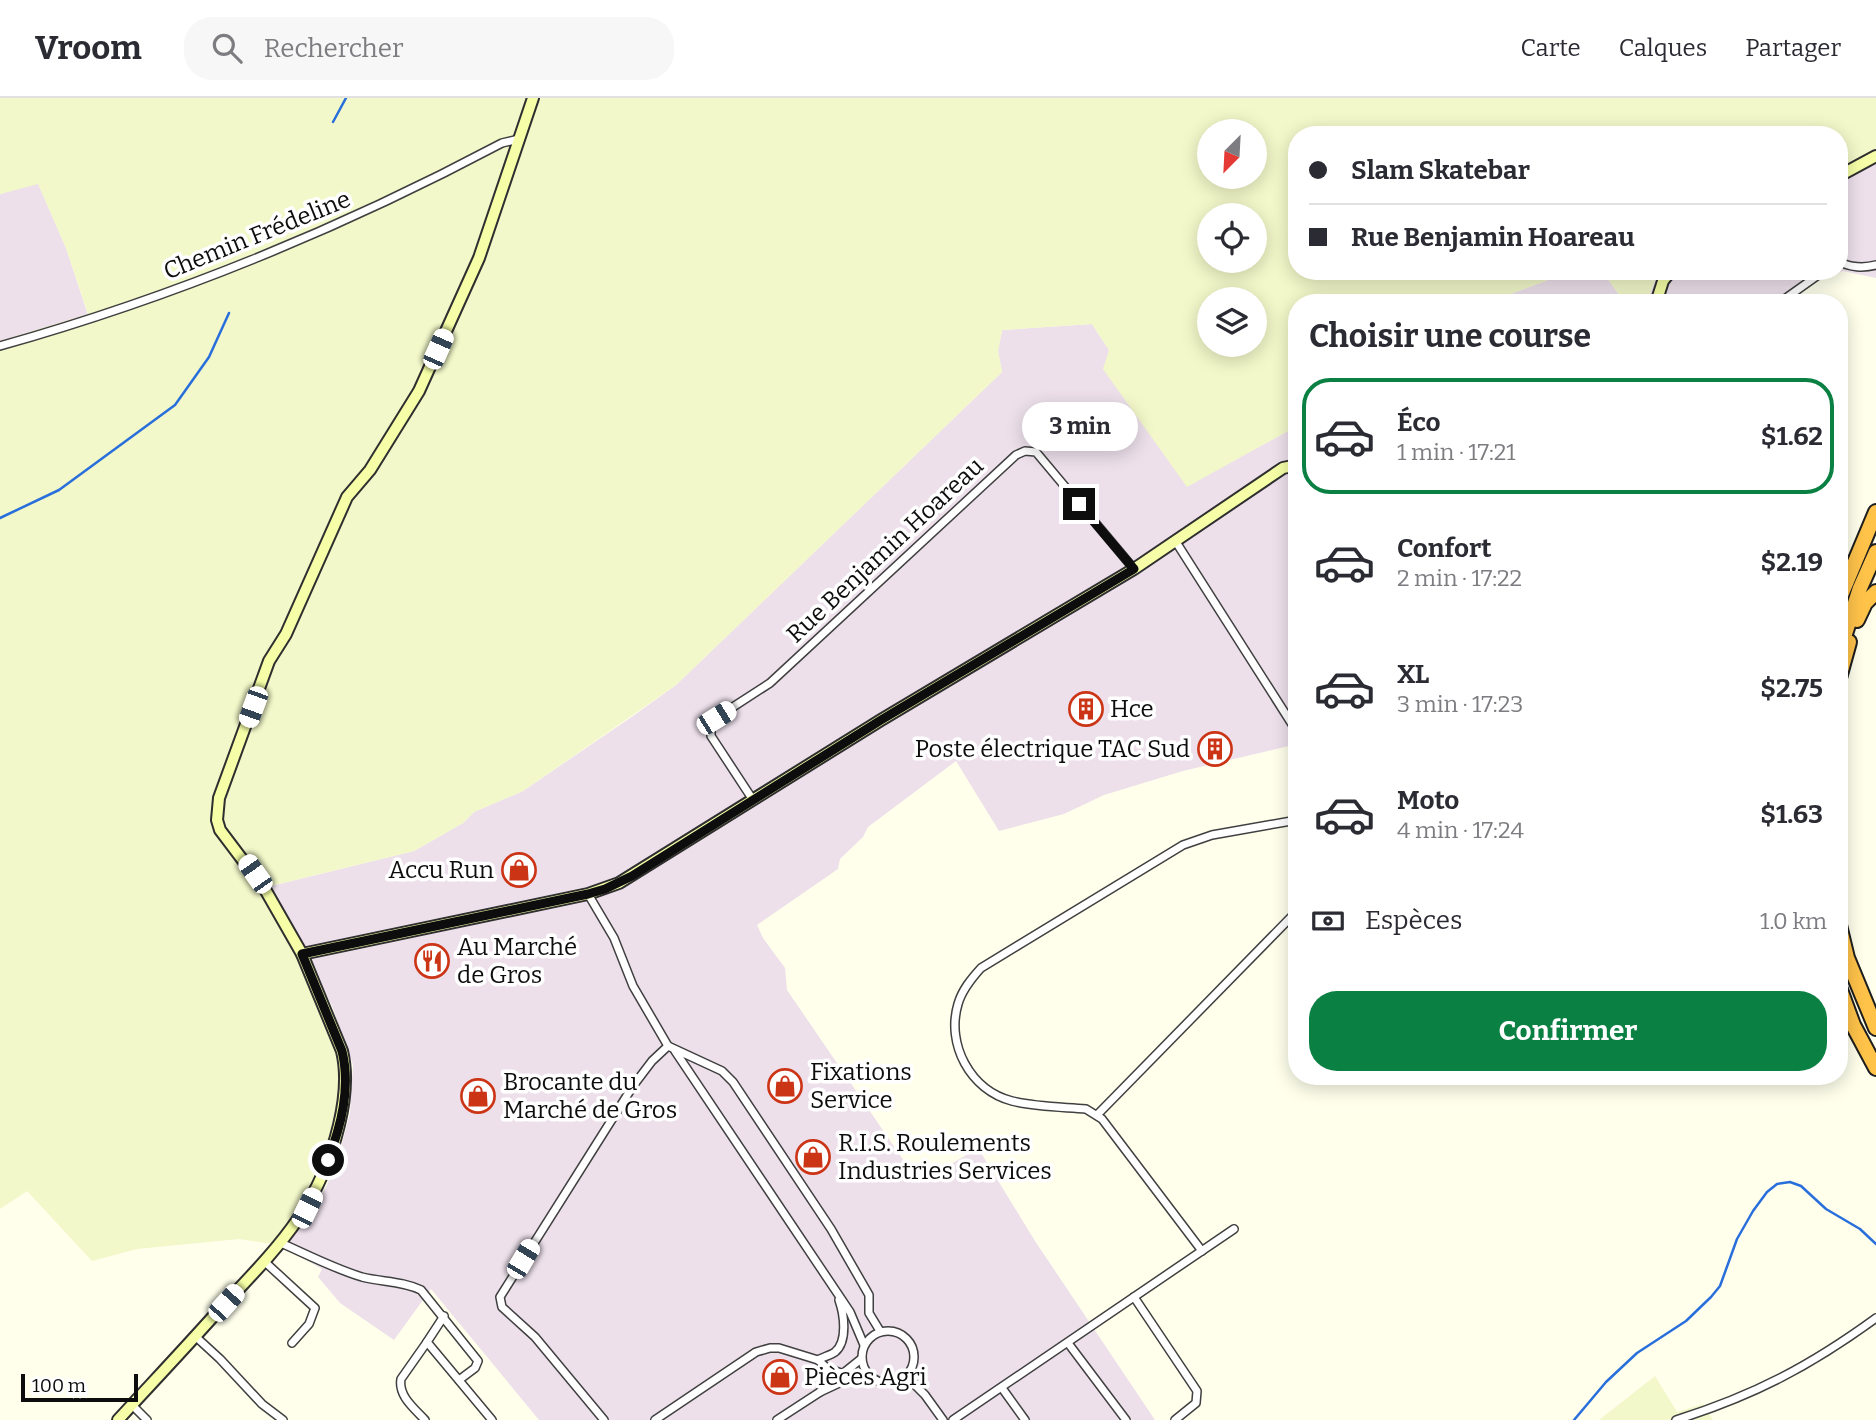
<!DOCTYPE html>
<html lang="fr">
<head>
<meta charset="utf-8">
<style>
	:root { --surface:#fff; --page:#f7f7f7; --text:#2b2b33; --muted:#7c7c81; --line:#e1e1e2; --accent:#0b8043 }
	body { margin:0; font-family:Bitter,serif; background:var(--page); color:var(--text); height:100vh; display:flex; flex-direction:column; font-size:26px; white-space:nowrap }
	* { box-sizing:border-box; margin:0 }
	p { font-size:23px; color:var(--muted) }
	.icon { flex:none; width:38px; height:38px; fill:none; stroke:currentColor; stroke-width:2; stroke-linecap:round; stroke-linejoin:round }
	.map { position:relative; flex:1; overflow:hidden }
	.panel { position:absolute; left:1288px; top:196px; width:560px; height:791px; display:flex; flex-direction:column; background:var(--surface); border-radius:28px; box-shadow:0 4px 18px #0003 }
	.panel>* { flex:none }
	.banner { position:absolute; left:1288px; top:28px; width:560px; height:154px; border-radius:28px; box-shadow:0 4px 18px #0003; display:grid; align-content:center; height:154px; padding:0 21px; background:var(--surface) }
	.needle { width:46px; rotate:204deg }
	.buttons { position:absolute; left:1197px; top:21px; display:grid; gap:14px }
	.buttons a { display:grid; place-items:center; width:70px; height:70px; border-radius:50%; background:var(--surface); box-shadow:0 4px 18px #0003; font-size:35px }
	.scale { position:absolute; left:21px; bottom:18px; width:117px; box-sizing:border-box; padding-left:7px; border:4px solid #0d0d0d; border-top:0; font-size:19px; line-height:24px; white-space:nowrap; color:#0d0d0d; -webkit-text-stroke:5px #fff; paint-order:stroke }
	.end { position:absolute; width:32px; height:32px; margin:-16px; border:9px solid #0d0d0d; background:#fff; box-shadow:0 0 0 4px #fff }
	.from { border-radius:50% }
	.bubble { position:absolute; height:49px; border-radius:24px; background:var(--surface); box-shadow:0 4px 18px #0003; font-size:23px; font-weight:700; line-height:49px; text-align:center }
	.car { position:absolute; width:21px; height:42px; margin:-21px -10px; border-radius:9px; box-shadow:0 0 5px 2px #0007; background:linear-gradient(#fff 24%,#345 0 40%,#fff 0 76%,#345 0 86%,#fff 0) }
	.banner b { display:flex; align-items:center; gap:24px; height:66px; font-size:26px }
	.banner b+b { border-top:2px solid var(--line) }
	.banner i { width:18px; height:18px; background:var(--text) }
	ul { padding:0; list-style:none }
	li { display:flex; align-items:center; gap:21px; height:116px; margin:0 14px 10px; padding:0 7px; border:4px solid transparent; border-radius:28px }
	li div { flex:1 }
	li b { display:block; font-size:26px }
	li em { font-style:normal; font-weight:700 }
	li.current { border-color:var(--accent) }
	li>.icon { width:63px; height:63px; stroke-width:1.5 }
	h2 { padding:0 21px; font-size:32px; line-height:84px }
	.pay { display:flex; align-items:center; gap:18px; height:77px; padding:0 21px; font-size:26px }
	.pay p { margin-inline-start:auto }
	.button { display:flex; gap:14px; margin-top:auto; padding:14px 21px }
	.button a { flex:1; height:80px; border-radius:28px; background:var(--accent); color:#fff; font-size:28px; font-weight:700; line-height:80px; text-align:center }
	header { display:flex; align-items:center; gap:42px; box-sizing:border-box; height:98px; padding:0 35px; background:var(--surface); border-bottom:2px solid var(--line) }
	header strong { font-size:33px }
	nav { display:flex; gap:38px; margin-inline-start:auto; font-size:24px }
	.search { width:490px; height:63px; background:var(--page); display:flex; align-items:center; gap:18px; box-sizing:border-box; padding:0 24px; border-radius:28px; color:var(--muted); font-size:26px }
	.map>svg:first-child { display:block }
	.industrial { fill:#ede0eb }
	.farmland { fill:#f2f8c9; fill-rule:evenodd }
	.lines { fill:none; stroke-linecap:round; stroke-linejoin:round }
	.stream { stroke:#296fdc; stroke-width:2.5 }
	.street-casing { stroke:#404040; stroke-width:10 }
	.secondary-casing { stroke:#2f2f2f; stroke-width:14 }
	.highway-casing { stroke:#1e1e1e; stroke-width:18 }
	.street { stroke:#fff; stroke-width:7 }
	.secondary { stroke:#f6ffa7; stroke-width:10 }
	.highway { stroke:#ffc34a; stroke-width:14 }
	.route { stroke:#0d0d0d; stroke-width:9 }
	.labels { text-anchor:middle; stroke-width:7; stroke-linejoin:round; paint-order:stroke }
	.street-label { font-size:24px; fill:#0d0d0d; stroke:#fff }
	.poi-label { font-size:24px; fill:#0d0d0d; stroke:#fff; text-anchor:start }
</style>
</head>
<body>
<header>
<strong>Vroom</strong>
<div class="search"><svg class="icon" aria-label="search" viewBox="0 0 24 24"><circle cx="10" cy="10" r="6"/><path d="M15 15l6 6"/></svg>Rechercher</div>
<nav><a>Carte</a><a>Calques</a><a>Partager</a></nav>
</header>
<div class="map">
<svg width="1876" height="1322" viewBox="0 0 1876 1322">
	<rect width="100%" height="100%" fill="#ffffec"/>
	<g class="industrial">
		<path d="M 1876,51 L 1876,180 L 1843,173 L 1816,180 L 1794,202 L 1787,205 L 1646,205 L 1659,173 L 1839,173 L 1839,70 Z"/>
		<path d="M 38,85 L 66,150 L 88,217 L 0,243 L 0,96 Z"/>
		<path d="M 1572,173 L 1602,173 L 1625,205 L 1495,205 L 1513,195 Z"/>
		<path d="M 1092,226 L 1109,252 L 1253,352 L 1297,328 L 1297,646 L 1183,673 L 1104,697 L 1064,716 L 999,733 L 956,663 L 868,729 L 863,739 L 840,761 L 838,771 L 757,827 L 763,840 L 785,870 L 787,892 L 919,1085 L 978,1050 L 1035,1143 L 1155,1322 L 539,1322 L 431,1191 L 394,1242 L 340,1205 L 318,1179 L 322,1171 L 285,1150 L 314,1110 L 327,1087 L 339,1057 L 350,1015 L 353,967 L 332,908 L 271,788 L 414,753 L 463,725 L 474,714 L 523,693 L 633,618 L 676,587 L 1002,274 L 998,253 L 1002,232 Z"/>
	</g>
	<g class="farmland">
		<path d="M 0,0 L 1876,0 L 1876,51 L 1839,70 L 1839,37 L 1297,37 L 1297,173 L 1572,173 L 1513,195 L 1495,205 L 1297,205 L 1297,328 L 1187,389 L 1103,271 L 1109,252 L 1092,226 L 1002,232 L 998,253 L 1002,274 L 676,587 L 523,693 L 474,714 L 463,725 L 414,753 L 258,791 L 295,852 L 338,956 L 340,980 L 337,1015 L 331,1042 L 317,1080 L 280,1147 L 239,1141 L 137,1151 L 92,1163 L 27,1093 L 0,1111 L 0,243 L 88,216 L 66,150 L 38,86 L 0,96 ZM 1209,33 L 1255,33 L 1255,79 L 1209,79 ZM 1209,117 L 1255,117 L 1255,163 L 1209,163 ZM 1209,201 L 1255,201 L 1255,247 L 1209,247 Z"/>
		<path d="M 1602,173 L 1659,173 L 1646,205 L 1625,205 Z"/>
		<path d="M 1655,1278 L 1677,1314 L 1703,1306 L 1713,1322 L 1599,1322 Z"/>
	</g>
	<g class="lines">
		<g class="stream">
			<path d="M 333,24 L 346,0"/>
			<path d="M 0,420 L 59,392 L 175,307 L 209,259 L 229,215"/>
			<path d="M 1574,1322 L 1606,1284 L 1637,1255 L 1686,1223 L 1711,1199 L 1720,1188 L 1737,1141 L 1753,1113 L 1767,1094 L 1777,1086 L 1790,1084 L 1801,1088 L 1826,1111 L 1860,1131 L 1876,1146"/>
		</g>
		<g class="street-casing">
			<g id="street">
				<path d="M 1839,163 C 1849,170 1865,170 1876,167"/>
				<path d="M 1779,205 L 1824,173"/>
				<path d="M 0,248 C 174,199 342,130 502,45 L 519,41"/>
				<path d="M 1176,444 L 1297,634"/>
				<path d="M 753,702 L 711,638 L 711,628 L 716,620 L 770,585 L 1016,357 L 1025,353 L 1036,354 L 1134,471"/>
				<path d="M 588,796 L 614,840 L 633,888 L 668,948 L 722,973 L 733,984 L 831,1131 L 869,1197 L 869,1215 L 880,1233"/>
				<path d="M 675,953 L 850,1214 L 864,1247"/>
				<path d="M 1097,1017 L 1297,813"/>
				<path d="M 281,1145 C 308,1157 335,1171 362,1179 C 381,1184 403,1183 421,1192 L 478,1263 L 475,1270 L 459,1282"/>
				<path d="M 1202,1153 L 1102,1021 L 1086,1011 C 1062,1009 1035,1009 1012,1003 C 970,992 946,946 958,906 C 962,892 971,881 981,870 L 1183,747 L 1212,737 L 1297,722"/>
				<path d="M 265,1164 L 315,1210 L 309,1226 L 292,1245"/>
				<path d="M 1134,1199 L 1197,1293 L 1196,1305 L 1175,1322"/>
				<path d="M 444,1218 L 427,1244 L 492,1322"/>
				<circle cx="888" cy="1259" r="26"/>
				<path d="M 195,1238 L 220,1261 L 262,1306 L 283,1322"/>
				<path d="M 1068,1245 L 1126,1322"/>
				<path d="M 861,1261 L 820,1294 L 854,1278 L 869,1277"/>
				<path d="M 818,1262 C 823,1259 831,1257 835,1254 C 848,1243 844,1216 839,1202"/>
				<path d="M 906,1278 L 925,1297 L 943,1322"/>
				<path d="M 1002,1290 L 1025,1322"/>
				<path d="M 132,1307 L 147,1322"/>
				<path d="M 425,1322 C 414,1310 398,1298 401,1281 L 427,1244"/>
				<path d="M 604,1322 L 535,1239 L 502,1209 L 500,1199 L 633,988 L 652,963 L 668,948"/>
				<path d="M 655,1322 L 756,1254 L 770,1250 L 779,1250 L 818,1262 L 827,1270 L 841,1275"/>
				<path d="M 777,1322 L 820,1294"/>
				<path d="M 953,1322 L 1234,1131"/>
				<path d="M 1676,1322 C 1755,1297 1810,1268 1876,1220"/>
			</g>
		</g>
		<g class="secondary-casing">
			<g id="secondary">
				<path d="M 1839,78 L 1876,58"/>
				<path d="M 1656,205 L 1663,183 L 1671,173"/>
				<path d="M 302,856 L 588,796 L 619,785 L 881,622 L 1134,471 L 1283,370 L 1297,367"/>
				<path d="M 118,1322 C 152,1285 186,1249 219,1212 C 276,1151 319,1111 339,1027 C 345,1002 348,978 342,953 L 302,856 L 266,793 L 220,732 L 217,722 L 219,700 L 269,563 L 286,536 L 347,399 L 370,372 L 419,293 L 479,160 L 533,0"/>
			</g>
		</g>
		<g class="highway-casing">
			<g id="highway">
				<path d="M 1839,502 L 1876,414"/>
				<path d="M 1857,522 L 1865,505 L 1876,494"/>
				<path d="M 1839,554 L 1860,490 L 1876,454"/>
				<path d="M 1839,580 L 1849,544"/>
				<path d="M 1839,827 L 1847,860 L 1876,930"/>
				<path d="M 1839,889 L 1853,927 L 1876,970"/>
			</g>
		</g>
		<use href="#street" class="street"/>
		<use href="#secondary" class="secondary"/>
		<use href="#highway" class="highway"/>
	</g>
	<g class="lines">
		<path class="route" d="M 328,1062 C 341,1028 351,990 342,953 L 302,856 L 588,796 L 605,791 L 632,778 L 881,622 L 1134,471 L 1079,406"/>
	</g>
	<defs>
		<g id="building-ring" transform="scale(1.75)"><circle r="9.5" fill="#fff" stroke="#cc3416" stroke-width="1.5"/><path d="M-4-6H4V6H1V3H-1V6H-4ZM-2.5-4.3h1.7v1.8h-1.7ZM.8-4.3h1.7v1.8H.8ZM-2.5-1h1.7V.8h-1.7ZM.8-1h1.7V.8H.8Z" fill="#cc3416"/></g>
		<g id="shop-ring" transform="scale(1.75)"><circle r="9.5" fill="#fff" stroke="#cc3416" stroke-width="1.5"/><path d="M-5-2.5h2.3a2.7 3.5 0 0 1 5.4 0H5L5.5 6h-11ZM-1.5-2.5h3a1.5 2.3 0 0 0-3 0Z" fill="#cc3416"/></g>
		<g id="restaurant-ring" transform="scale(1.75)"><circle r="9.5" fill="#fff" stroke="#cc3416" stroke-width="1.5"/><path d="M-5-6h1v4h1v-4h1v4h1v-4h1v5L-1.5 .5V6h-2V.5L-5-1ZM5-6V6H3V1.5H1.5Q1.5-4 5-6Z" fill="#cc3416"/></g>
	</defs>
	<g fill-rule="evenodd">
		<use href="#building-ring" x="1086" y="611"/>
		<use href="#building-ring" x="1215" y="651"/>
		<use href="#shop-ring" x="519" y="772"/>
		<use href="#restaurant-ring" x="432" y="863"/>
		<use href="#shop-ring" x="785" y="988"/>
		<use href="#shop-ring" x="478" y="998"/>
		<use href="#shop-ring" x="813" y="1059"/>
		<use href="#shop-ring" x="780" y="1279"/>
	</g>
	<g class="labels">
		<g class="street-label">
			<text transform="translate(257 137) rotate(-22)" y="8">Chemin Frédeline</text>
			<text transform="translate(885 452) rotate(-43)" y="8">Rue Benjamin Hoareau</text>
		</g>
		<g class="poi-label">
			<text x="1110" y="619">Hce</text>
			<text x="1190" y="659" text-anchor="end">Poste électrique TAC Sud</text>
			<text x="494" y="780" text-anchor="end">Accu Run</text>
			<text x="457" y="857">Au Marché<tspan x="457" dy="28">de Gros</tspan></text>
			<text x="810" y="982">Fixations<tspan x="810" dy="28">Service</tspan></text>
			<text x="503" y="992">Brocante du<tspan x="503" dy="28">Marché de Gros</tspan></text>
			<text x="838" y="1053">R.I.S. Roulements<tspan x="838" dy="28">Industries Services</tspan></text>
			<text x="804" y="1287">Pièces Agri</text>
		</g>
	</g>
</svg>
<div class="buttons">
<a><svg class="needle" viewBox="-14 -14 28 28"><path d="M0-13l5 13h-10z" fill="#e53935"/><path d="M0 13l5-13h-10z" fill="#7c7c81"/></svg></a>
<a><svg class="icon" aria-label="locate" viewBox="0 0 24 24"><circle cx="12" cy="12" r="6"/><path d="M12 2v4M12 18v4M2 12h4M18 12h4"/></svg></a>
<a><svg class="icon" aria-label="layers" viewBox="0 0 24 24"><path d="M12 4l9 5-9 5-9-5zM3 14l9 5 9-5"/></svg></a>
</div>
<div class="scale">100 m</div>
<i class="end from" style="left:328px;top:1062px"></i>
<i class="end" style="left:1079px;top:406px"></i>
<div class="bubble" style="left:1022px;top:304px;width:116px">3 min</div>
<i class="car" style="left:438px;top:251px;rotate:24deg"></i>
<i class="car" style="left:253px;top:609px;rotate:200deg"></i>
<i class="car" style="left:716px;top:620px;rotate:58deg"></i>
<i class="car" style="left:255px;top:776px;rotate:325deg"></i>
<i class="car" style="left:307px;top:1110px;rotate:26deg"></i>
<i class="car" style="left:523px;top:1161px;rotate:31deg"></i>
<i class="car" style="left:226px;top:1205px;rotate:42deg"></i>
<div class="banner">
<b><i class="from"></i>Slam Skatebar</b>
<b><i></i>Rue Benjamin Hoareau</b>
</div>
<section class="panel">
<h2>Choisir une course</h2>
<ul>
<li class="current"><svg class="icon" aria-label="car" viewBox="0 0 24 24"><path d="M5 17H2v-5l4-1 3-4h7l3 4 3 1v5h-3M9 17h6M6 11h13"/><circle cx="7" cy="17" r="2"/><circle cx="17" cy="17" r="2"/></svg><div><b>Éco</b><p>1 min · 17:21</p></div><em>$1.62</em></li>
<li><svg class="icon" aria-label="car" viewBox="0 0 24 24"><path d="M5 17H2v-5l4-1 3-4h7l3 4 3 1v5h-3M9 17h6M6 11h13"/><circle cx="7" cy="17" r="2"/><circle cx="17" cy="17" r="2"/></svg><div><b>Confort</b><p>2 min · 17:22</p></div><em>$2.19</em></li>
<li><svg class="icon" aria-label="car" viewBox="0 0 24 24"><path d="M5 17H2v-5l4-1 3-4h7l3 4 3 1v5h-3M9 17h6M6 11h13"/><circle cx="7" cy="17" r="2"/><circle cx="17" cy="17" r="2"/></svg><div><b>XL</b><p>3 min · 17:23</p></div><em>$2.75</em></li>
<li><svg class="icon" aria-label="car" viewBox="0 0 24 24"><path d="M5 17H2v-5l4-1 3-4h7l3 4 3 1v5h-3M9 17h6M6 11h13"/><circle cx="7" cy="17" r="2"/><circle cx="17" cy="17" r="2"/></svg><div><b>Moto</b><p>4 min · 17:24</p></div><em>$1.63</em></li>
</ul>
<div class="pay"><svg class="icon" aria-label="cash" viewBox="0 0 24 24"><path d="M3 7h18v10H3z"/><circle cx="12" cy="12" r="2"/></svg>Espèces<p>1.0 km</p></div>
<div class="button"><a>Confirmer</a></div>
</section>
</div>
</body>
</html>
